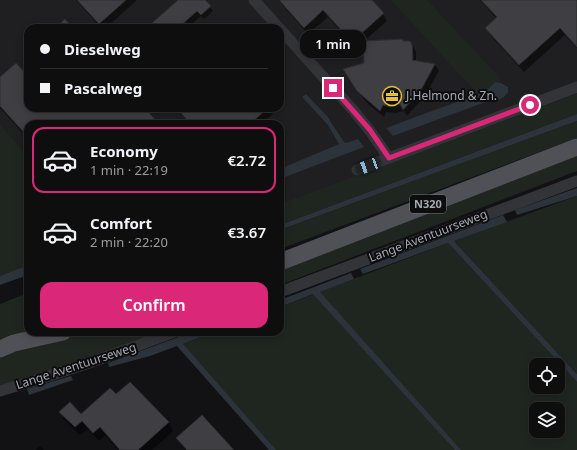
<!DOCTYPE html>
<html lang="en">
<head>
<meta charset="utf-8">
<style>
	:root { --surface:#0e0e0f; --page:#1c1c1d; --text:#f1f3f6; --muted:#9b9c9e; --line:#2e2e2f; --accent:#db2777 }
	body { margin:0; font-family:"Noto Sans",sans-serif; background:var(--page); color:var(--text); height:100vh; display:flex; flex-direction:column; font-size:15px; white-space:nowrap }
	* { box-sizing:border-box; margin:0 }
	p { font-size:13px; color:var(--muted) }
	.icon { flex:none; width:22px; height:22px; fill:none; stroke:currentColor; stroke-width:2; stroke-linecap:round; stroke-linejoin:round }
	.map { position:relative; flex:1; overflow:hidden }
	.panel { position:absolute; left:24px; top:120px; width:260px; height:216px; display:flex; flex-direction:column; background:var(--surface); border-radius:12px; box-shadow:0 2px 10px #0003,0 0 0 1px var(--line) }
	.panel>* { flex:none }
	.guide { position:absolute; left:24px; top:24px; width:260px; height:88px; border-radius:12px; box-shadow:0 2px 10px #0003,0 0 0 1px var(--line); display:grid; align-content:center; height:88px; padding:0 16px; background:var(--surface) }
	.buttons { position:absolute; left:529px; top:358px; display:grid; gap:8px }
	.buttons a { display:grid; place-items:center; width:36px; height:36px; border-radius:8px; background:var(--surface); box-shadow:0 2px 10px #0003,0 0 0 1px var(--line); font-size:20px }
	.end { position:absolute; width:18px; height:18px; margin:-9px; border:5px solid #db2777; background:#fff; box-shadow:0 0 0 2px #fff }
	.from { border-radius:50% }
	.bubble { position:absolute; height:28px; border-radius:12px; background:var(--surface); box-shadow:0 2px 10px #0003,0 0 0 1px var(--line); font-size:13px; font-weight:600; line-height:28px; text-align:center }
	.car { position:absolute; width:12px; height:24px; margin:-12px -6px; border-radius:5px; box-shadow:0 0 3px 1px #0007; background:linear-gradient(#222 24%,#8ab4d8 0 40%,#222 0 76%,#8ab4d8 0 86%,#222 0) }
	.guide b { display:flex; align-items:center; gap:14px; height:38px; font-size:15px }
	.guide b+b { border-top:1px solid var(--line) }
	.guide i { width:10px; height:10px; background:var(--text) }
	ul { padding:7px 0 0; list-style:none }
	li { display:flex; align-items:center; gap:12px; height:66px; margin:0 8px 6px; padding:0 8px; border:2px solid transparent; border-radius:12px }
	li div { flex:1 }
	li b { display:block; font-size:15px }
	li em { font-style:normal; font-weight:600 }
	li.current { border-color:var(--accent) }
	li>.icon { width:36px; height:36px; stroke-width:1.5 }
	.button { display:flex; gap:8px; margin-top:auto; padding:8px 16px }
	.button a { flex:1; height:46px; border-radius:12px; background:var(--accent); color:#fff; font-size:16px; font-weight:600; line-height:46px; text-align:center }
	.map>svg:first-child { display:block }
	.built { fill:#1f1e20; fill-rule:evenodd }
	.green { fill:#1f2620; fill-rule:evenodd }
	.water { fill:#2c333b }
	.shadow { fill:#0007 }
	.building { fill:#3f3f43; stroke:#2d2c2f }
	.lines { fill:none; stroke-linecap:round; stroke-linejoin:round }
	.street { stroke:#333438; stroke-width:11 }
	.primary { stroke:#505057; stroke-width:17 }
	.route { stroke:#db2777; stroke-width:5 }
	.labels { text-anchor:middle; stroke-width:4; stroke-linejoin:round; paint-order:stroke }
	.shield { fill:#0d0d0e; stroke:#777982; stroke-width:1 }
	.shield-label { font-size:11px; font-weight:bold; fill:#a5a7b3 }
	.poi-label { font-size:12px; fill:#a5a7b3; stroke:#0d0d0e; text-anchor:start }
	.street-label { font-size:12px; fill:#a5a7b3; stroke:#0d0d0e }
</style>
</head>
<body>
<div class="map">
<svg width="577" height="450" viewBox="0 0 577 450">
	<rect width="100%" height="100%" fill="#121214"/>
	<path class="built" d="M 0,0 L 577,0 L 577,99 L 280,205 L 280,124 L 28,124 L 28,272 L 0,280 ZM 28,28 L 280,28 L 280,108 L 28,108 Z"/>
	<g class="green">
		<path d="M 391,0 L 427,0 L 498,76 L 501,83 L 495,82 L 488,89 L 478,94 Z"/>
		<path d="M 577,94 L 577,114 L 280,225 L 280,204 Z"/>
		<path d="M 577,121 L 577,138 L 280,249 L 280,230 Z"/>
		<path d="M 0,125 L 28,157 L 28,265 L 0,276 Z"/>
		<path d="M 577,155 L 577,171 L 280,285 L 280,267 Z"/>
		<path d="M 577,196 L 577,374 L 454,241 Z"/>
		<path d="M 448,243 L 577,382 L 577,450 L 270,450 L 178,346 L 214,332 L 280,332 L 280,307 ZM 536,365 L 558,365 L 558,387 L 536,387 ZM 536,409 L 558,409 L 558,431 L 536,431 Z"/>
		<path d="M 28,293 L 28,332 L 12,338 L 0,339 L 0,304 Z"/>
		<path d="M 89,332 L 162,332 L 0,389 L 0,355 Z"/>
	</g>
	<g class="water">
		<path d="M 495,82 L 501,83 L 508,87 L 508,92 C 504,99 499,100 491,100 L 393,136 L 386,128 L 478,94 L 488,89 Z"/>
		<path d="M 306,94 L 327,116 L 344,142 L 346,143 L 358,139 L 364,147 L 280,179 L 280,169 L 339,144 L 328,125 L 302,97 Z"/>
		<path d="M 577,114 L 577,121 L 280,230 L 280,225 Z"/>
		<path d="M 577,188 L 577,196 L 517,215 L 515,210 Z"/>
		<path d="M 503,215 L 507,222 L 454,241 L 577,374 L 577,382 L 448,243 L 363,274 L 360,269 Z"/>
		<path d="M 28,265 L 28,275 L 0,285 L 0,276 Z"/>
		<path d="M 351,273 L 354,279 L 320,292 L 461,450 L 455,450 L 313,294 L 280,307 L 280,300 Z"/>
		<path d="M 192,332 L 213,332 L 183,344 L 276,450 L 269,450 L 177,346 L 150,356 L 109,367 L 108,363 Z"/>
		<path d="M 71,376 L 73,380 L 29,395 L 27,389 Z"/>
	</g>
	<g class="shadow">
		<path d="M 76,0 L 137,0 L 106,28 L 101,28 Z"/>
		<path d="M 184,0 L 204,0 L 213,11 L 204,19 L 201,16 L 187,28 L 156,28 L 153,23 Z"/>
		<path d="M 278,0 L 370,0 L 383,14 L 387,21 L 356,48 L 328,17 L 308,34 Z"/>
		<path d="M 480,0 L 577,0 L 577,48 L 565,35 L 524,72 L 491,36 L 487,28 L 497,19 Z"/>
		<path d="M 404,42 L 412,44 L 416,52 L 416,62 L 435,65 L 439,71 L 424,97 L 407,116 L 404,111 L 396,113 L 386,112 L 384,117 L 368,104 L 355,88 L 344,70 L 365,64 Z"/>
		<path d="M 28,76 L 28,108 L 143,108 L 158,124 L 28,124 L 28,139 L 0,108 L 0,79 Z"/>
		<path d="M 175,108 L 269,108 L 273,114 L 261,124 L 190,124 Z"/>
		<path d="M 116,396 L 168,422 L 173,431 L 152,450 L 118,450 L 105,435 L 99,441 L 88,429 L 80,435 L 65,421 L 60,412 L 81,416 Z"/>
		<path d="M 178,439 L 232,450 L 185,450 Z"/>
		<path d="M 40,446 L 44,450 L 35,450 Z"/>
	</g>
	<g class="building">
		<path d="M 77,0 L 126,0 L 99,24 Z"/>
		<path d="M 178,0 L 205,0 L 211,6 L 201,15 L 197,11 L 178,28 L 157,28 L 152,23 Z"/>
		<path d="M 279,0 L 372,0 L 384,13 L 352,42 L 323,10 L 304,28 Z"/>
		<path d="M 481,0 L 577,0 L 577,47 L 560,28 L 519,65 L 485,28 L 497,17 Z"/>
		<path d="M 65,19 L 73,28 L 55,28 Z"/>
		<path d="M 403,39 L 403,41 L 410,41 L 412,44 L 413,58 L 412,60 L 435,64 L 421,90 L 403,110 L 400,104 L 391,107 L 383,105 L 380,111 L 357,91 L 343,69 L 364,63 L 363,41 Z"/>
		<path d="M 16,63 L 28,76 L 28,108 L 145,108 L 159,124 L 28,124 L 28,137 L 0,106 L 0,77 Z"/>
		<path d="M 176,108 L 268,108 L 250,124 L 191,124 Z"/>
		<path d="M 130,382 L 169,422 L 138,450 L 120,450 L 100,427 L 93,433 L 82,421 L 75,427 L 59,412 L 70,402 L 81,414 L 110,388 L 116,394 Z"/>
		<path d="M 202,415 L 234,450 L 187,450 L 176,438 Z"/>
	</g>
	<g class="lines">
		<g class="street">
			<path d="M 254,0 L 279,28"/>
			<path d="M 280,29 L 354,111 L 370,131 L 389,158"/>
			<path d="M 357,170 L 577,87"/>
			<path d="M 280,292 L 577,181"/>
			<path d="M 0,391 C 59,374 117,354 174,332"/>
		</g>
		<g class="primary">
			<path d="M 280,262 L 577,147"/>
			<path d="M 0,349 L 14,343 L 63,332"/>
		</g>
	</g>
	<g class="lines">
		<path class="route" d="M 333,88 L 370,130 L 389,158 L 530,105"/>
	</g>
	<defs>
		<g id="office-ring" transform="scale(1)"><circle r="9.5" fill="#0d0d0e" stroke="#e4c13a" stroke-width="1.5"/><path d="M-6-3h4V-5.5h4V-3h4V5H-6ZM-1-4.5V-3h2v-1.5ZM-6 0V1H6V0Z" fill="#e4c13a"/></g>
	</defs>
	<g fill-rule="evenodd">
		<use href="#office-ring" x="392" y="96"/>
	</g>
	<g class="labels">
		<rect class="shield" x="410" y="195" width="36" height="18" rx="3"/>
		<g class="shield-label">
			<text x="428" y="208">N320</text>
		</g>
		<g class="poi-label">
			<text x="406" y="100">J.Helmond &amp; Zn.</text>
		</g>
		<g class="street-label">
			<text transform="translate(428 236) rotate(-21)" y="4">Lange Aventuurseweg</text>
			<text transform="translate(76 366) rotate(-18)" y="4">Lange Aventuurseweg</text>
		</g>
	</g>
</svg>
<div class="buttons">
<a><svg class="icon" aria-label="locate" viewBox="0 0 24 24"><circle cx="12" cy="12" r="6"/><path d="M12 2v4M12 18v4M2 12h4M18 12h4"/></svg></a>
<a><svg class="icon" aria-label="layers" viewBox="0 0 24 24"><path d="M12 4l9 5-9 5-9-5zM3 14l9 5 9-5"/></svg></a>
</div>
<i class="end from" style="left:530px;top:105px"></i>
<i class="end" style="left:333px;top:88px"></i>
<div class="bubble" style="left:300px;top:30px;width:66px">1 min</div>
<i class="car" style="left:368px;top:166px;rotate:250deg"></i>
<div class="guide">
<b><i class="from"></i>Dieselweg</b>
<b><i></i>Pascalweg</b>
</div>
<section class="panel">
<ul>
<li class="current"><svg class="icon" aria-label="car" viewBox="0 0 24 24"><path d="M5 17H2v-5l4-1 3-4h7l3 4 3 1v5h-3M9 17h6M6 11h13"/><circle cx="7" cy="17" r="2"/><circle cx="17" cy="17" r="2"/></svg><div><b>Economy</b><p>1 min · 22:19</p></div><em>€2.72</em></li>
<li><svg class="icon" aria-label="car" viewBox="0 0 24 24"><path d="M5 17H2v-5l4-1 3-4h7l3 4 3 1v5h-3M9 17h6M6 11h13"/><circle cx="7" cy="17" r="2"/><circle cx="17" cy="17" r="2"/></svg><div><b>Comfort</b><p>2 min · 22:20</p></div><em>€3.67</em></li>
</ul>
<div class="button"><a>Confirm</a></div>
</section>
</div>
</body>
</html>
